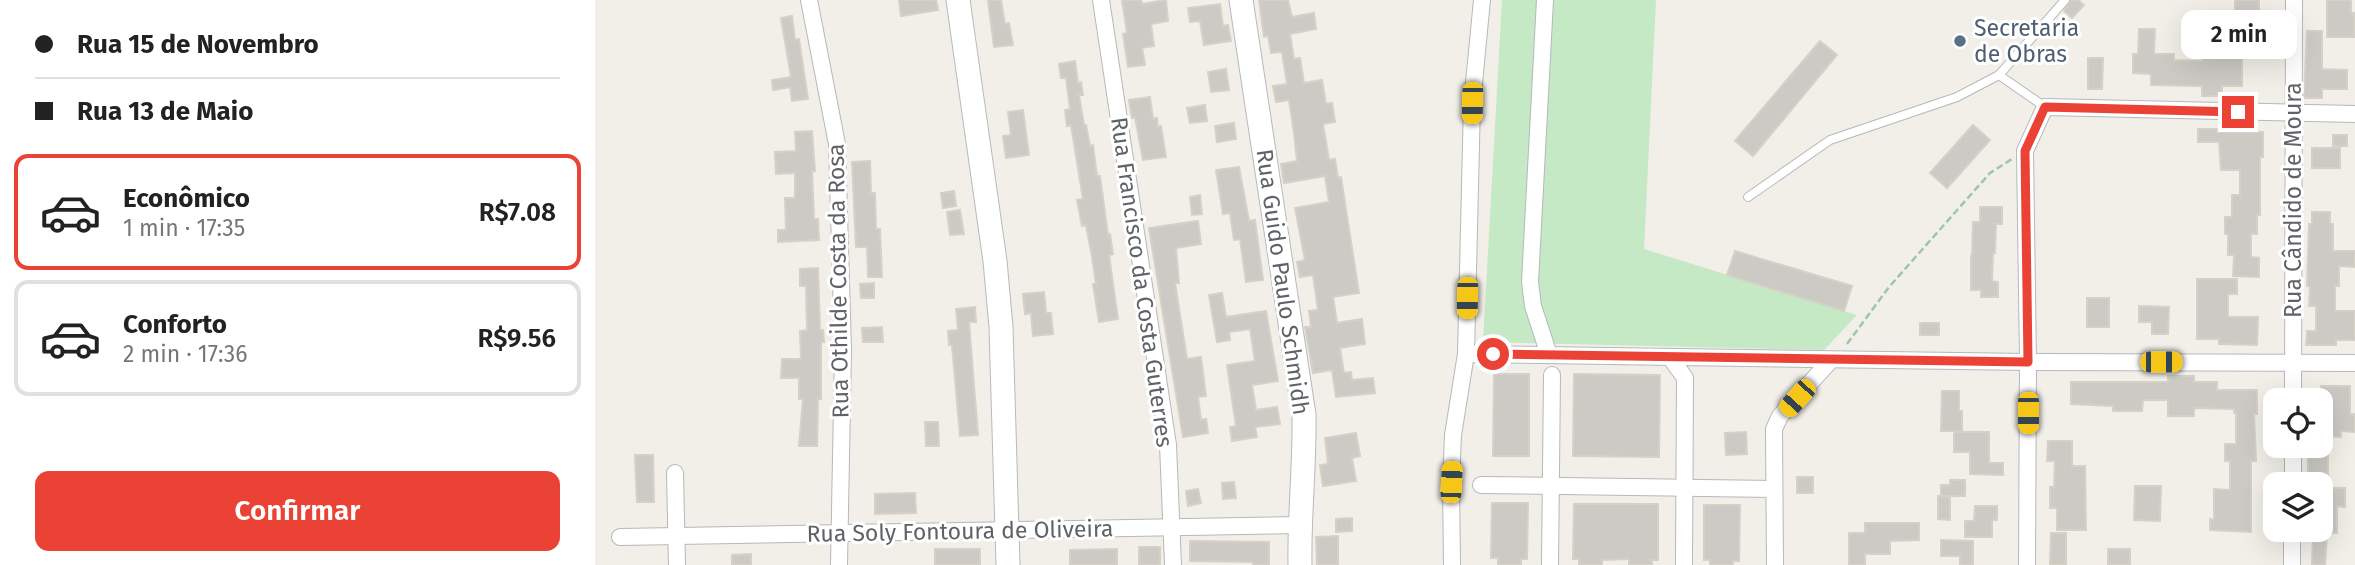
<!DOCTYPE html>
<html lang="pt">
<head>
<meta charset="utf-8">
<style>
	:root { --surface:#fff; --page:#f6f6f6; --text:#222; --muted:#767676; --line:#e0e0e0; --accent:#ea4335 }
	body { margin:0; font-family:"Fira Sans",sans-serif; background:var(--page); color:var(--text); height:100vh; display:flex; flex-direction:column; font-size:26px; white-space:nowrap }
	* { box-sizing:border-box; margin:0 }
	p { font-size:23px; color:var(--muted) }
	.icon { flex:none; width:38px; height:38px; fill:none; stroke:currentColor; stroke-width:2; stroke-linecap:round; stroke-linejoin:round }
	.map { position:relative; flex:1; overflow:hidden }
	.side { display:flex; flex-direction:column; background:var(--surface); width:595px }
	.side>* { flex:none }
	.banner { display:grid; align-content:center; height:154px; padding:0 35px; background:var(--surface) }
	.controls { position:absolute; left:1668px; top:388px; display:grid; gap:14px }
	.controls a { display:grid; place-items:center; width:70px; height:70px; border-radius:14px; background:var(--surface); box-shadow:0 7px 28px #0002; font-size:35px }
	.end { position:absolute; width:32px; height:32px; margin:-16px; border:9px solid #ea4335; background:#fff; box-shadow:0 0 0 4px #fff }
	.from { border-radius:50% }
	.bubble { position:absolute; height:49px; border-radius:14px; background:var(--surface); box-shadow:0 7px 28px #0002; font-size:23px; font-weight:600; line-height:49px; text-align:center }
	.car { position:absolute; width:21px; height:42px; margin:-21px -10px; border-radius:9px; box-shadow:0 0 5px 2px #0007; background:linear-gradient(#f5c518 24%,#345 0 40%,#f5c518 0 76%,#345 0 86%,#f5c518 0) }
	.banner b { display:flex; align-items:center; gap:24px; height:66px; font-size:26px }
	.banner b+b { border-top:2px solid var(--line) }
	.banner i { width:18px; height:18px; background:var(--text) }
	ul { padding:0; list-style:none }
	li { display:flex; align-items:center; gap:21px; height:116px; margin:0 14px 10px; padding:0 21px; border:4px solid var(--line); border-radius:14px }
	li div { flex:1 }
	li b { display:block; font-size:26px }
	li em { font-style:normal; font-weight:600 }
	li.on { border-color:var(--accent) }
	li>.icon { width:63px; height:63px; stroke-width:1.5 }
	.cta { display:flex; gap:14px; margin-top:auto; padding:14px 35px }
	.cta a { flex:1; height:80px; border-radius:14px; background:var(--accent); color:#fff; font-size:28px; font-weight:600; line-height:80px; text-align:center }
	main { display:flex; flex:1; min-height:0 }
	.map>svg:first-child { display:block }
	.green { fill:#c5e8c5 }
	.building { fill:#cccac5; stroke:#d6d1c6; stroke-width:2 }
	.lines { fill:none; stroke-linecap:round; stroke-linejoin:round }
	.lane-casing { stroke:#b5b8bc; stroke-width:10 }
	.street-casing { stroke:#b5b8bc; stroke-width:18 }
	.secondary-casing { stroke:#b6babf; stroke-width:25 }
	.path { stroke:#9cc7a9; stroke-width:2.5; stroke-dasharray:7 3.5; stroke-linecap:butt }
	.lane { stroke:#fff; stroke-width:8 }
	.street { stroke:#fff; stroke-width:16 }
	.secondary { stroke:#fff; stroke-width:23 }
	.route { stroke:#ea4335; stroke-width:9 }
	.service-dot { fill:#5c6f8a; stroke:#fff; stroke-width:2.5 }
	.labels { text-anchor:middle; stroke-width:6; stroke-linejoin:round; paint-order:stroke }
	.service-label { font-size:23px; fill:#4e5e75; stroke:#fff; text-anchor:start }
	.street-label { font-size:23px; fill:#5f6368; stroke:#fff }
</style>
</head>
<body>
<main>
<section class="side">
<div class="banner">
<b><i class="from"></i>Rua 15 de Novembro</b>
<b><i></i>Rua 13 de Maio</b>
</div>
<ul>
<li class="on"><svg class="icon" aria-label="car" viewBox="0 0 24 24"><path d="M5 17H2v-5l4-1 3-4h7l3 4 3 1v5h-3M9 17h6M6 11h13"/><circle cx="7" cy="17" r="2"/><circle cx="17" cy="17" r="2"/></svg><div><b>Econômico</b><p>1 min · 17:35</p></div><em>R$7.08</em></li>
<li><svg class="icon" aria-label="car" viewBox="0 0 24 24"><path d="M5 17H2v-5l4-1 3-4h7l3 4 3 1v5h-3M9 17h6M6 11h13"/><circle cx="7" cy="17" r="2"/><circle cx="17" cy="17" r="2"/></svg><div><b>Conforto</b><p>2 min · 17:36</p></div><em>R$9.56</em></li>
</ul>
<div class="cta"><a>Confirmar</a></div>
</section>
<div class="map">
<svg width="1760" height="565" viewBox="0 0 1760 565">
	<rect width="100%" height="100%" fill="#f1efe8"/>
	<path class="green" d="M 907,0 L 1061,0 L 1049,249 L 1262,315 L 1229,350 L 888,342 Z"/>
	<g class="building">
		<path d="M 304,0 L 341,0 L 343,10 L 306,16 Z"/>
		<path d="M 393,0 L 406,0 L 410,24 L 414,23 L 418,45 L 399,47 Z"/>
		<path d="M 527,0 L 546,0 L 547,4 L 571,0 L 573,21 L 556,24 L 559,46 L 547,48 L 550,65 L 533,67 L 528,34 L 532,33 Z"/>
		<path d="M 664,0 L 693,0 L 697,17 L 719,13 L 721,29 L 695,34 L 699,59 L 705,58 L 709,83 L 727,80 L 731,104 L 737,103 L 740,122 L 728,124 L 734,160 L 740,159 L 743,178 L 746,177 L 764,293 L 738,297 L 742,323 L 767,319 L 770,344 L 745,348 L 749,373 L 756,372 L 757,380 L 778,378 L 780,393 L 741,397 L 737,370 L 718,373 L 710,327 L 716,327 L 714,311 L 723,310 L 718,275 L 705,277 L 702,262 L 710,260 L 700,208 L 734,202 L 730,176 L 689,183 L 686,164 L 702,161 L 699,133 L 694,100 L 681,102 L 678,86 L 692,84 L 687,52 L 676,53 L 673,36 L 669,37 Z"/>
		<path d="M 1476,0 L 1483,0 L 1489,5 L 1477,18 L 1469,11 Z"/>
		<rect x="1640" y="0" width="24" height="25"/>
		<path d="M 1732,0 L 1756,0 L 1756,13 L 1759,13 L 1759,37 L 1732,37 Z"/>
		<path d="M 625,4 L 628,26 L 633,25 L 636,41 L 609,45 L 605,21 L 595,22 L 593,8 Z"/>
		<path d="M 197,16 L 200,40 L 204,39 L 213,99 L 197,101 L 195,87 L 178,90 L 177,80 L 196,77 L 186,18 Z"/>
		<path d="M 1615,28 L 1642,28 L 1642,50 L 1647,51 L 1647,86 L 1627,86 L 1627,96 L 1607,96 L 1607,86 L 1556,85 L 1556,74 L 1538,73 L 1538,54 L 1543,54 L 1544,29 L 1560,29 L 1559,54 L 1579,54 L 1579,60 L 1607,61 L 1607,50 L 1615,50 Z"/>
		<path d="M 1712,31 L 1727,31 L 1727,69 L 1752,70 L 1752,89 L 1727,89 L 1727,98 L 1709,98 Z"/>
		<path d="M 1225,41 L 1242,55 L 1158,156 L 1140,141 Z"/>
		<path d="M 1493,58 L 1508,58 L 1507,89 L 1493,89 Z"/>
		<path d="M 480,61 L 483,83 L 486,82 L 488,95 L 484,95 L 489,125 L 491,125 L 495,146 L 498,145 L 502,176 L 505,176 L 513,235 L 515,234 L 518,254 L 514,255 L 523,319 L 504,322 L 498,284 L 501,284 L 497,257 L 491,225 L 487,226 L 482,200 L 488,199 L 476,125 L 472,126 L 470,110 L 475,109 L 471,78 L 466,78 L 464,64 Z"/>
		<path d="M 631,69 L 634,90 L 616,92 L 613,72 Z"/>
		<path d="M 555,97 L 558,119 L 562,118 L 563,127 L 566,126 L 571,157 L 548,160 L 540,117 L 537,118 L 534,100 Z"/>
		<path d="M 610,105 L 612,121 L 595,123 L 592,108 Z"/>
		<path d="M 428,110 L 434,155 L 411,158 L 408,136 L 416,135 L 413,112 Z"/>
		<path d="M 639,123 L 641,139 L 622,142 L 620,126 Z"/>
		<path d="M 1378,125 L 1395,140 L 1352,188 L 1335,173 Z"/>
		<path d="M 1603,129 L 1622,129 L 1622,132 L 1668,132 L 1668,157 L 1665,157 L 1665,215 L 1662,215 L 1662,234 L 1656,234 L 1656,257 L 1664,258 L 1664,277 L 1638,276 L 1639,255 L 1633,255 L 1633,234 L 1630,234 L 1630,217 L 1637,217 L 1637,195 L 1645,195 L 1645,170 L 1626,170 L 1624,142 L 1603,142 Z"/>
		<path d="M 217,131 L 220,171 L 217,171 L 219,219 L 223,219 L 224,240 L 183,242 L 183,230 L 191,230 L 190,198 L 200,198 L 200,173 L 181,174 L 180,152 L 201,151 L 200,132 Z"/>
		<rect x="1738" y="135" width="14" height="11"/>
		<rect x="1717" y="148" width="28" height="20"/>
		<path d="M 275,161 L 276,193 L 280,193 L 281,229 L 285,229 L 287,277 L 273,277 L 272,247 L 261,247 L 257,162 Z"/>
		<path d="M 644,167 L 654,221 L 660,220 L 668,280 L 651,282 L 645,239 L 639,240 L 635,213 L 628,214 L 621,170 Z"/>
		<path d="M 359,191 L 361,206 L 348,208 L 346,193 Z"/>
		<path d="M 605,195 L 607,214 L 597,215 L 595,197 Z"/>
		<path d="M 1385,207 L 1407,207 L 1407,224 L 1401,224 L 1400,253 L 1398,253 L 1397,281 L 1403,282 L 1403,297 L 1386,297 L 1386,290 L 1376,290 L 1376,256 L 1377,256 L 1378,222 L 1385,222 Z"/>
		<path d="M 365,210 L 369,234 L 355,235 L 352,212 Z"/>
		<path d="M 1717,212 L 1735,212 L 1735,224 L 1738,224 L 1738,251 L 1760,251 L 1760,267 L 1744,266 L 1744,286 L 1740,286 L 1740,311 L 1760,311 L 1760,340 L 1741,340 L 1741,345 L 1711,345 L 1712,331 L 1721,331 L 1721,306 L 1714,306 L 1715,286 L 1712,286 L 1714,224 L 1717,224 Z"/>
		<path d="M 603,221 L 606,244 L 581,248 L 584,283 L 580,283 L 592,359 L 606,357 L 611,396 L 603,397 L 606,420 L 611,419 L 613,433 L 588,437 L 554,228 Z"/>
		<path d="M 1140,251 L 1257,286 L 1249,311 L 1132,275 Z"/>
		<path d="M 223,268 L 225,330 L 228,330 L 229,342 L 226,342 L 226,399 L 223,399 L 222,446 L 204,446 L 208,399 L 204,399 L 204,378 L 186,378 L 187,359 L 206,359 L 205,331 L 212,330 L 211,286 L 205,286 L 205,269 Z"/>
		<path d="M 1602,279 L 1642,279 L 1642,294 L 1633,294 L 1633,317 L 1663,317 L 1662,345 L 1624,344 L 1624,339 L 1602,339 Z"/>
		<path d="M 279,283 L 279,298 L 266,298 L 265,284 Z"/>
		<path d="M 449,292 L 451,313 L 456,313 L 458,334 L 438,336 L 436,313 L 430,314 L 428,294 Z"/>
		<path d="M 627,293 L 631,317 L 671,311 L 683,381 L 657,385 L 661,410 L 682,407 L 685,424 L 660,427 L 662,437 L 637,441 L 635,427 L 641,426 L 632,365 L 660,361 L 655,329 L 634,332 L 635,340 L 622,342 L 614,295 Z"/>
		<rect x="1492" y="298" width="22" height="29"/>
		<path d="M 1544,306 L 1574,307 L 1573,334 L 1557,334 L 1557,322 L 1544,322 Z"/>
		<path d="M 380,307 L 381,322 L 374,322 L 383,435 L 365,436 L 357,345 L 354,345 L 353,331 L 363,330 L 361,309 Z"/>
		<rect x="1325" y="323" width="19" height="12"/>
		<path d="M 287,327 L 288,342 L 268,342 L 267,328 Z"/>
		<path d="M 899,374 L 934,374 L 934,456 L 898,456 Z"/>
		<path d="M 979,374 L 1065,375 L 1064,457 L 978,456 Z"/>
		<path d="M 1573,376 L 1599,376 L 1599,382 L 1622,382 L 1622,390 L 1662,390 L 1662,414 L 1659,414 L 1661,461 L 1656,461 L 1656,532 L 1615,530 L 1615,519 L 1619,520 L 1619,489 L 1635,490 L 1635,461 L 1630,461 L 1630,444 L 1641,444 L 1641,413 L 1639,413 L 1639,409 L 1599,408 L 1599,416 L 1573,416 L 1573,400 L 1548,400 L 1547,411 L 1518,411 L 1518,406 L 1476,404 L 1476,382 L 1573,382 Z"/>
		<path d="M 1726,386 L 1755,386 L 1755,414 L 1760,414 L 1760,432 L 1746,431 L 1746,437 L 1726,436 Z"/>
		<path d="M 1347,391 L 1364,391 L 1364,411 L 1367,411 L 1367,431 L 1346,431 Z"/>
		<path d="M 330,422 L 343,422 L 344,446 L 331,446 Z"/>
		<path d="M 1151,432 L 1152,454 L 1131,455 L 1130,433 Z"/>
		<path d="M 1359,432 L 1394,432 L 1394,463 L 1408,463 L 1408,475 L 1375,474 L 1375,452 L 1359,452 Z"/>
		<path d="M 761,433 L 765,456 L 757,458 L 761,481 L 728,486 L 725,465 L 733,464 L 730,438 Z"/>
		<path d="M 1453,441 L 1477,441 L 1477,466 L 1490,466 L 1491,530 L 1462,530 L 1462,508 L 1455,508 L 1455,487 L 1459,487 L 1460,461 L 1452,461 Z"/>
		<rect x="1713" y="446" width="20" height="37"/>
		<path d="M 40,455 L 58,455 L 59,502 L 42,502 Z"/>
		<rect x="1202" y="477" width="16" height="16"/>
		<path d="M 1355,480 L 1370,480 L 1370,496 L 1346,496 L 1346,485 L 1355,485 Z"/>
		<path d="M 639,482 L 641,498 L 628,499 L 627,483 Z"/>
		<path d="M 1540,486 L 1566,486 L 1565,521 L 1539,520 Z"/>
		<path d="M 1726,488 L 1750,488 L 1750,507 L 1742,506 L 1742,533 L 1732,533 L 1730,565 L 1717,565 L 1718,530 L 1726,530 Z"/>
		<path d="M 603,489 L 606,503 L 593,506 L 591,491 Z"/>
		<path d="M 320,493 L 321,513 L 280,514 L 280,494 Z"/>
		<path d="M 1343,496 L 1355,497 L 1355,520 L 1343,519 Z"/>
		<path d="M 897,503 L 933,503 L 932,559 L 926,559 L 926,565 L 903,565 L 903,558 L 896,558 Z"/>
		<path d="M 979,504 L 1063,504 L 1063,560 L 1057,560 L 1057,565 L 1034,565 L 1034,559 L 1007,560 L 1007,565 L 984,565 L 984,559 L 978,559 Z"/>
		<path d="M 1109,505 L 1145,505 L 1144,561 L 1138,561 L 1138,565 L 1115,565 L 1115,560 L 1109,560 Z"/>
		<path d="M 1380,506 L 1402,506 L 1402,520 L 1397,520 L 1397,537 L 1370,537 L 1370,521 L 1379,521 Z"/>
		<path d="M 757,518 L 757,531 L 741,532 L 741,519 Z"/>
		<path d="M 1270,523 L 1324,523 L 1324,540 L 1295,541 L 1295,554 L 1270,554 L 1270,565 L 1254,565 L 1254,533 L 1270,533 Z"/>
		<path d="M 1456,533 L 1471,533 L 1471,565 L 1455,565 Z"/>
		<path d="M 743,536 L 743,565 L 722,565 L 721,537 Z"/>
		<path d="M 1346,540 L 1378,541 L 1378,565 L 1365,565 L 1365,556 L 1346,556 Z"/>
		<path d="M 595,541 L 674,542 L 674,565 L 658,565 L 658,562 L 595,561 Z"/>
		<rect x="544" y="547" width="21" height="18"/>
		<rect x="340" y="549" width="45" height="16"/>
		<path d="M 522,549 L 522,565 L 475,565 L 475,550 Z"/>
		<rect x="1513" y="549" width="22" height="16"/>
		<path d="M 156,554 L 156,565 L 137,565 L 137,555 Z"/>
	</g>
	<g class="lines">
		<g class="lane-casing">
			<g id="lane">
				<path d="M 1404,75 L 1450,107"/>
				<path d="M 1153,197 L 1235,140 L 1362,97 L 1404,75 L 1470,0"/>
			</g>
		</g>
		<g class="street-casing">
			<g id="street">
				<path d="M 214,0 L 242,144 L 248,350 L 244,565"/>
				<path d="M 506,0 L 573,445 L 578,565"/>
				<path d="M 950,0 L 935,282 L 938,306 L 954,355"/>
				<path d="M 871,354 L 1433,362 L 1760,363"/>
				<path d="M 1075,357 L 1090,378 L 1089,565"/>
				<path d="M 1698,401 L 1699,0"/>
				<path d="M 80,473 L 82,565"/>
				<path d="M 886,485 L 1179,489"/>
				<path d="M 1698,485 L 1698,446"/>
				<path d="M 25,537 L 704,525"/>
				<path d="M 857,565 L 856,482 L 858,435 L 871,354 L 877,103 L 887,0"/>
				<path d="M 955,565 L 957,375"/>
				<path d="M 1180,565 L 1179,429 L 1185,416 L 1236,360"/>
				<path d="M 1432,565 L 1433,362 L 1430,151 L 1450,107 L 1760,114"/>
				<path d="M 1697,565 L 1697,530"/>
			</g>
		</g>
		<g class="secondary-casing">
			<g id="secondary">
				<path d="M 363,0 L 400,261 L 406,327 L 413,565"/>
				<path d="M 646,0 L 709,415 C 710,465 704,515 705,565"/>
			</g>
		</g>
		<path class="path" d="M 1252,344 L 1294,287 L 1395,173 L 1417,159"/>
		<use href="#lane" class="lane"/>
		<use href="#street" class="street"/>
		<use href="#secondary" class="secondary"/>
	</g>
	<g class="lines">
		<path class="route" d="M 898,354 L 1433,362 L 1430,151 L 1450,107 L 1643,112"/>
	</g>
	<circle class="service-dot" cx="1365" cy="41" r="7"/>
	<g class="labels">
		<g class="service-label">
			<text x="1379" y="36">Secretaria<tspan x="1379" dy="26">de Obras</tspan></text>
		</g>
		<g class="street-label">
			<text transform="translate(1698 200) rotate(-90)" y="8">Rua Cândido de Moura</text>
			<text transform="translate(243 281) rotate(-91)" y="8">Rua Othilde Costa da Rosa</text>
			<text transform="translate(547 282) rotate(82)" y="8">Rua Francisco da Costa Guterres</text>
			<text transform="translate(688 282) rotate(82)" y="8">Rua Guido Paulo Schmidh</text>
			<text transform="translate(365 531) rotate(-1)" y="8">Rua Soly Fontoura de Oliveira</text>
		</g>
	</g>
</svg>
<div class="controls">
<a><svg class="icon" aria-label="locate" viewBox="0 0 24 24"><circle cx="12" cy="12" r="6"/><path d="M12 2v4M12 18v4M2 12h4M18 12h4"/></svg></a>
<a><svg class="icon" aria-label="layers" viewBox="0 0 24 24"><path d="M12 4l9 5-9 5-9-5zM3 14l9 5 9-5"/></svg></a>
</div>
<i class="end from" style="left:898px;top:354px"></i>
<i class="end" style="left:1643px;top:112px"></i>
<div class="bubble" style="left:1586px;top:10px;width:116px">2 min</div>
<i class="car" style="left:877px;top:103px;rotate:181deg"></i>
<i class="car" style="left:872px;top:298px;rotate:181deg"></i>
<i class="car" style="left:1566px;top:362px;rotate:90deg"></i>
<i class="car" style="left:1202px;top:398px;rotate:222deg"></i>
<i class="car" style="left:1433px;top:413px;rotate:180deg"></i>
<i class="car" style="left:856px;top:482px;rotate:3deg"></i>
</div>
</main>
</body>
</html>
